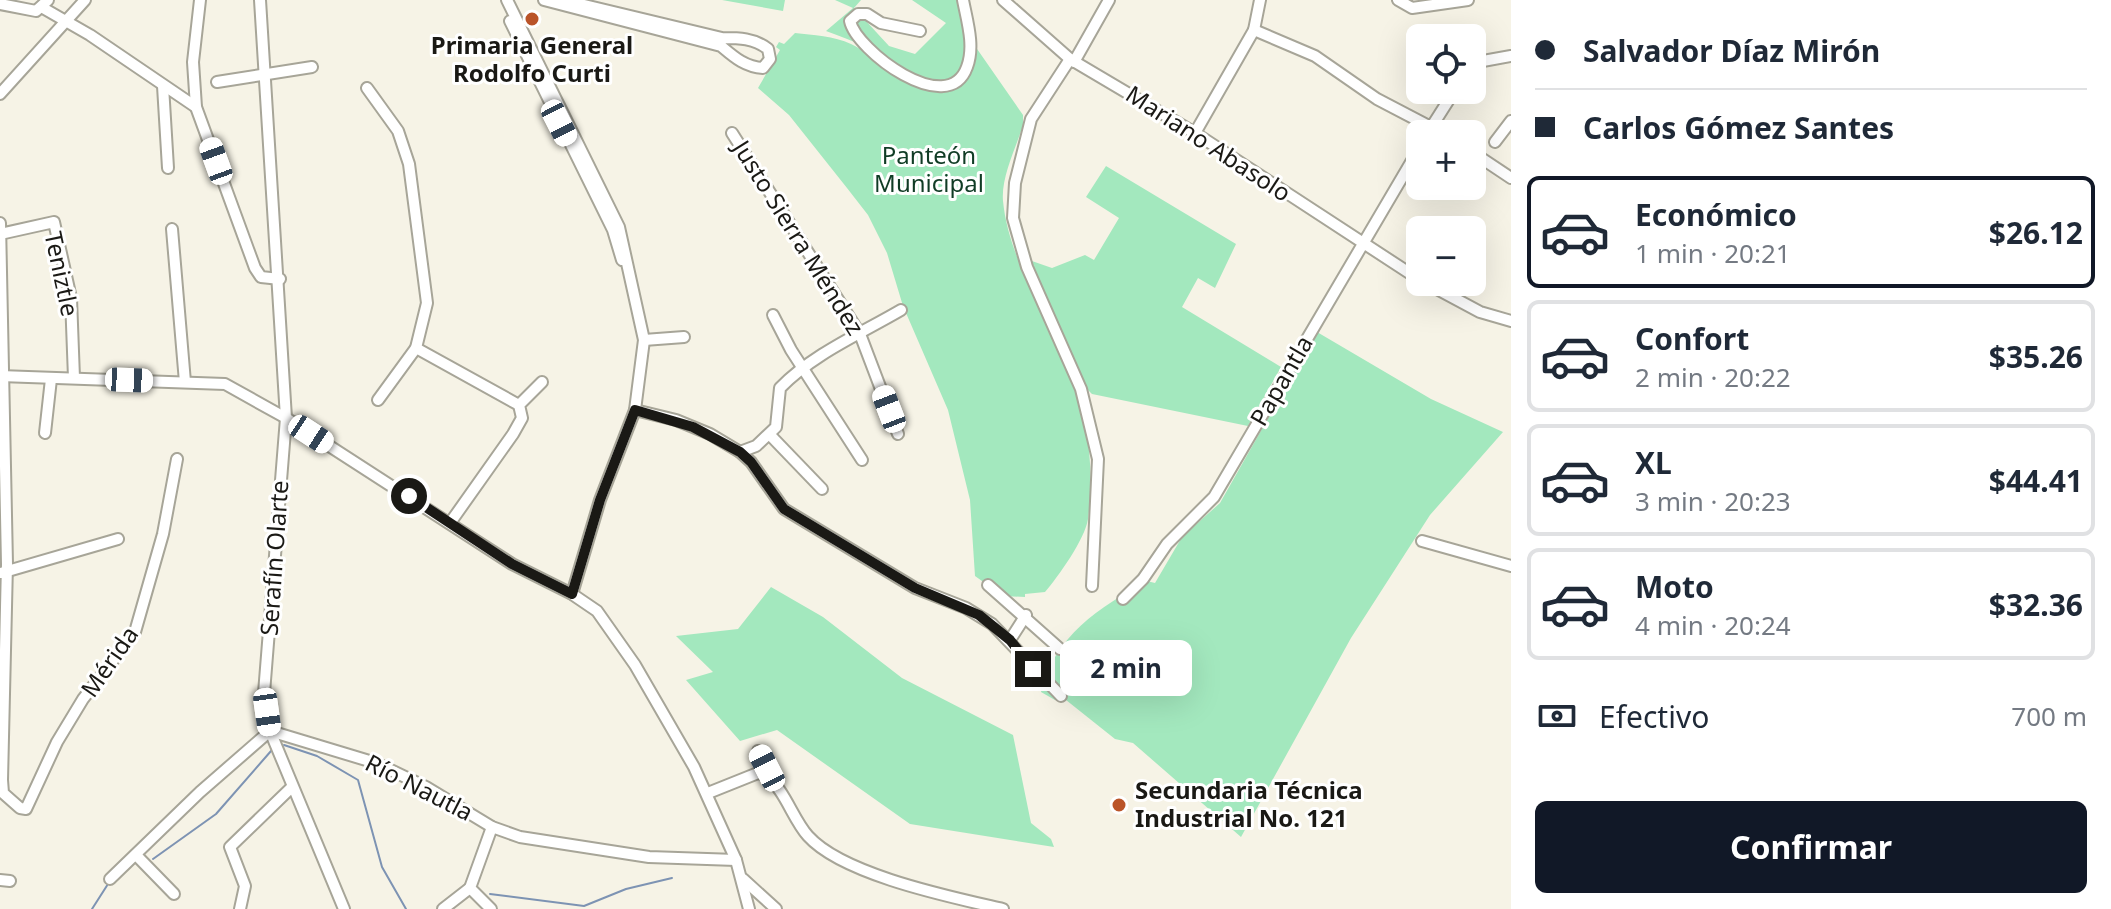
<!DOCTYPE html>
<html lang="es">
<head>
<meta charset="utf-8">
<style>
	:root { --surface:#fff; --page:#f2f2f3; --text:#1f2937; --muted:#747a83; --line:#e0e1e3; --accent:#111827 }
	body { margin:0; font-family:"Noto Sans",sans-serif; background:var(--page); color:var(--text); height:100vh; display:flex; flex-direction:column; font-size:30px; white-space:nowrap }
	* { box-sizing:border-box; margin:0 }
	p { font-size:26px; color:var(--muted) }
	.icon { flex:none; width:44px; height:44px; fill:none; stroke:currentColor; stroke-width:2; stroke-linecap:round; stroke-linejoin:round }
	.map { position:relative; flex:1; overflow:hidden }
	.side { display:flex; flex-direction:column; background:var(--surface); width:600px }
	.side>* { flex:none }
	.guide { display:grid; align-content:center; height:176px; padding:0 24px; background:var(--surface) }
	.buttons { position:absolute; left:1406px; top:24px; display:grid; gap:16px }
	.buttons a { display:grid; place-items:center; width:80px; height:80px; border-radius:12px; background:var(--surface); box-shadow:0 8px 32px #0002; font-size:40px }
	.end { position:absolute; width:36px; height:36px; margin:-18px; border:10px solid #1a1915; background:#fff; box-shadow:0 0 0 4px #fff }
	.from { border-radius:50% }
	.bubble { position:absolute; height:56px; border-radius:12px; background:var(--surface); box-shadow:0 8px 32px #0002; font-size:26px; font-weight:700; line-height:56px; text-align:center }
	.car { position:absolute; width:24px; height:48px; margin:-24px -12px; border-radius:10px; box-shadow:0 0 6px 2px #0007; background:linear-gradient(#fff 24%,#345 0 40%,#fff 0 76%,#345 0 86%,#fff 0) }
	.guide b { display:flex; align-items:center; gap:28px; height:76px; font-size:30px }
	.guide b+b { border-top:2px solid var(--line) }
	.guide i { width:20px; height:20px; background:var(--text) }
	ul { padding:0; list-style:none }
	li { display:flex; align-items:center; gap:24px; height:112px; margin:0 16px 12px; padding:0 8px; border:4px solid var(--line); border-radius:12px }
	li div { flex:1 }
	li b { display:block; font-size:30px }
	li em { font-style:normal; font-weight:700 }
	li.on { border-color:var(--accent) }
	li>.icon { width:72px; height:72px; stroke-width:1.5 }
	.pay { display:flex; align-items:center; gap:20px; height:88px; padding:0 24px; font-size:30px }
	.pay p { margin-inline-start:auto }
	.cta { display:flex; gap:16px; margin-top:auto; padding:16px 24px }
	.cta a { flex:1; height:92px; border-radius:12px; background:var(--accent); color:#fff; font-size:32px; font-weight:700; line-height:92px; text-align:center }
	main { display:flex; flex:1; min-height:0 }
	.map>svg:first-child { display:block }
	.green { fill:#a3e8be }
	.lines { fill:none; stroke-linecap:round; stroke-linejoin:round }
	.stream { stroke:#7d93b3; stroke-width:2 }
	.minor-casing { stroke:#a7a598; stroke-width:14 }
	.minor { stroke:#fff; stroke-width:10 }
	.route { stroke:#1a1915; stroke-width:10 }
	.poi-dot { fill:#ba5429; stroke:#fff; stroke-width:3 }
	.labels { text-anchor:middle; stroke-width:6; stroke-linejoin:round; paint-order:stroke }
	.poi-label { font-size:24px; font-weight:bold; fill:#1a1915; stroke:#fff }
	.street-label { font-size:24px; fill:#1a1915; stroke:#fff }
	.park-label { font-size:24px; fill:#103c25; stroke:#fff }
</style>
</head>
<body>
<main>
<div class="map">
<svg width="1511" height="909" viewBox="0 0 1511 909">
	<rect width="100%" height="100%" fill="#f6f3e6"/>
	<g class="green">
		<path d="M 722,0 L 785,0 L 783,11 Z"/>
		<path d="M 835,0 L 861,0 L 854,8 L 889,46 L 915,54 L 946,23 L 912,0 L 958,0 C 961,16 966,34 966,50 C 964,122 893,63 867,48 C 854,41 839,36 826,31 L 853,8 Z"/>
		<path d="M 795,33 C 813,35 834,36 851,44 C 889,62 926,114 967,78 L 975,46 L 1023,115 L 1023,125 C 1016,148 1001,177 1003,201 C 1009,262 1048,314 1069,370 C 1088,417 1095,470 1088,519 C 1085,539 1058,577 1045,592 L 1025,594 L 1025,597 L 1003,596 L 975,576 L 970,500 L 948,410 L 903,306 L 887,253 L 868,215 L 847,188 L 789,115 L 758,88 L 780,50 L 776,47 L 779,42 L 784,44 Z"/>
		<path d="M 1106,166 L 1236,244 L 1215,288 L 1198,278 L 1182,307 L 1281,367 L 1248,426 L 1092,394 L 1083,385 L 1029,260 L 1052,268 L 1085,255 L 1094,260 L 1119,218 L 1086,197 Z"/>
		<path d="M 1317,332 L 1431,399 L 1503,432 L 1430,515 L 1351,638 L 1241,837 L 1133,743 L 1115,739 L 1061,696 L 1055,700 L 1041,692 C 1054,636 1100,607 1147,581 L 1155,583 L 1182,537 L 1220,503 Z"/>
		<path d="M 771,587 L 823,617 L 902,678 L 1013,735 L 1031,823 L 1051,839 L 1054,847 L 910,824 L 777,730 L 740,741 L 686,680 L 713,672 L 676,636 L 738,629 Z"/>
	</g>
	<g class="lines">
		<g class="stream">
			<path d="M 284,745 L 317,756 L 358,780 L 382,867 L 406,909"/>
			<path d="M 153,859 L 216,814 L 271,751"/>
			<path d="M 490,894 L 584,906 L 626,889 L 672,878"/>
			<path d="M 92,909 L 108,884"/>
		</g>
		<g class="minor-casing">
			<g id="minor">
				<path d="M 200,0 L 193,62 L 196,107 L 255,268 L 261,277 L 280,279"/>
				<path d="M 260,0 L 286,418 L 264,693 L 270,731 L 344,909"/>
				<path d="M 507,0 L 619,227 L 644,340 L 635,410 L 600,500 L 572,594"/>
				<path d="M 544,0 L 721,46 C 734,57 745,67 763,68 L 770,59 L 768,49 C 754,38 739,38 722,38 L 563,0"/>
				<path d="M 1003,0 L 1070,59 L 1195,133 L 1420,280"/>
				<path d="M 1398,0 L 1412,8 L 1468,0"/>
				<path d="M 0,4 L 36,11 L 48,0"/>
				<path d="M 43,8 L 90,35 L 196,107"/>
				<path d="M 510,21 L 613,230 L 622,260"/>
				<path d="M 1254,30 L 1315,56 L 1377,99 L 1444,134"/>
				<path d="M 920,31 L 881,23 L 867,14 L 858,14 L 850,21 C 856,50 948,120 967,67 C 975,46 967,21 963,0"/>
				<path d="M 1070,59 L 1031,119 L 1015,183 L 1013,218 L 1027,267 L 1081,389 L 1098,459 L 1092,586"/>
				<path d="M 1074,62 L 1109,0"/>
				<path d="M 1472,63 L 1511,56"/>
				<path d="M 217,82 L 312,67"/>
				<path d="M 163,86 L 168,168"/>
				<path d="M 367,88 L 398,131 L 409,164 L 427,303 L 416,348 L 378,400"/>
				<path d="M 0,94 L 85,0"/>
				<path d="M 732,133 L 860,334 L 898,434"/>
				<path d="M 1195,133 L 1254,30 L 1260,0"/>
				<path d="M 1427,134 L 1455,90"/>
				<path d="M 1495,142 L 1511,121"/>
				<path d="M 1472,152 L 1511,178"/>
				<path d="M 0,223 L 7,564 L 2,780 L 3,793 L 20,808 L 26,809 L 57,742 L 83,699 L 135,632 L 163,534 L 177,459"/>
				<path d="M 172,229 L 185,382"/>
				<path d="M 0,234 L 54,222 L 71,298 L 74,378"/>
				<path d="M 1424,282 L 1480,312 L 1511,321"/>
				<path d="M 773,315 L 791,350 L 862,460"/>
				<path d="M 644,340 L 684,337"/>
				<path d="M 416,348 L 519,405"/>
				<path d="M 0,376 L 225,384 L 286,418 L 512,564 L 572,594 L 597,611 L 635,665 L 694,767 L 736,860 L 749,909"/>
				<path d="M 635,410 L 676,420 L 710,434 L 740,452 L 751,462 L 784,509 L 915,588 L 966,608 L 992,624 L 1061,696"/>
				<path d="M 45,433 L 51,379"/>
				<path d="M 770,435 L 822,489"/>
				<path d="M 740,452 L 756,446 L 776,427 L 780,388 C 813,354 860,334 901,310"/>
				<path d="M 450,523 L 513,434 L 522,418 L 519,405 L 542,382"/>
				<path d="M 1422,541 L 1511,566"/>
				<path d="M 1,573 L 118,539"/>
				<path d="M 988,585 L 1060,649"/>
				<path d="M 1123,599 L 1143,579 L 1167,544 L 1214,497 L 1420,147"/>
				<path d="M 1010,640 L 1026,615"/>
				<path d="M 758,751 L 767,768 L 765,775"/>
				<path d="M 765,775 C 785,789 792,818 808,836 C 843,875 951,897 1003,909"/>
				<path d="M 708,793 L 758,773 L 765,775"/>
				<path d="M 137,856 L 174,894"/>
				<path d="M 110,879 L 200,792 L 270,731 L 376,763 L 426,787 L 492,827 L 520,837 L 649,857 L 736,860"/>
				<path d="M 743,879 L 776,909"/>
				<path d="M 0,880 L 10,881"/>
				<path d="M 240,909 L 245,886 L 230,847 L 292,787"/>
				<path d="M 443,909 L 470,888"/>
				<path d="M 491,909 L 470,888 L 492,827"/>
			</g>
		</g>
		<use href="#minor" class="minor"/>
	</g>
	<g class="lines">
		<path class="route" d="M 409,496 L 512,564 L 572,594 L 600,500 L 635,410 L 693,427 L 740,452 L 751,462 L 784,509 L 915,588 L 979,615 L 1010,640 L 1033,669"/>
	</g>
	<g class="poi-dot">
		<circle cx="532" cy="19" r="8"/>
		<circle cx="1119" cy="805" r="8"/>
	</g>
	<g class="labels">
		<g class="poi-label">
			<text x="532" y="54">Primaria General<tspan x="532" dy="28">Rodolfo Curti</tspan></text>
			<text x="1135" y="799" text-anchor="start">Secundaria Técnica<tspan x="1135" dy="28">Industrial No. 121</tspan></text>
		</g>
		<g class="street-label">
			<text transform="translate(1208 144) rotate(33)" y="8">Mariano Abasolo</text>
			<text transform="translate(798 238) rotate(58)" y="8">Justo Sierra Méndez</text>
			<text transform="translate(61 274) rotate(78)" y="8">Teniztle</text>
			<text transform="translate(1282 381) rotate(-60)" y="8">Papantla</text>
			<text transform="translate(275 558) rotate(-86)" y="8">Serafín Olarte</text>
			<text transform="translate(110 662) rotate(-55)" y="8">Mérida</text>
			<text transform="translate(419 788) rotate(27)" y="8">Río Nautla</text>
		</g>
		<g class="park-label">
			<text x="929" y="164">Panteón<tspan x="929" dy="28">Municipal</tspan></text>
		</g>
	</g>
</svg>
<div class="buttons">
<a><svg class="icon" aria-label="locate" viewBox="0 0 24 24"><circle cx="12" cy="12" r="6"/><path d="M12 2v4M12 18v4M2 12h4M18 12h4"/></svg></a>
<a>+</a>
<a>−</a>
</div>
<i class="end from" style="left:409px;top:496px"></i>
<i class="end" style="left:1033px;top:669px"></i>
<div class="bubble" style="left:1060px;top:640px;width:132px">2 min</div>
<i class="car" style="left:559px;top:123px;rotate:153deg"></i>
<i class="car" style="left:216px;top:161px;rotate:340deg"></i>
<i class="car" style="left:129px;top:380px;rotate:92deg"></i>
<i class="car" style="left:889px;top:409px;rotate:339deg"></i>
<i class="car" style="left:311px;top:434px;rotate:123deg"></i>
<i class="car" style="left:267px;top:712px;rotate:172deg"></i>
<i class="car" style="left:767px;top:768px;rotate:333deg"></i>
</div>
<section class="side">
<div class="guide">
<b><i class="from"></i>Salvador Díaz Mirón</b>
<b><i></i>Carlos Gómez Santes</b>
</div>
<ul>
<li class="on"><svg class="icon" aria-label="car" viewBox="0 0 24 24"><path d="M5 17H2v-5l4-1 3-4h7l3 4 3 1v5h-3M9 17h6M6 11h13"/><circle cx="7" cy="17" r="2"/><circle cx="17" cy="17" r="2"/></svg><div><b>Económico</b><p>1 min · 20:21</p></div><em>$26.12</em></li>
<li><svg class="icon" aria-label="car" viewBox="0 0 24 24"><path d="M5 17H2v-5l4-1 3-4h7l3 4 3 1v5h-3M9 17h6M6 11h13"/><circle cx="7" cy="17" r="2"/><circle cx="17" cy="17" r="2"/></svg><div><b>Confort</b><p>2 min · 20:22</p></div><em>$35.26</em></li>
<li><svg class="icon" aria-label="car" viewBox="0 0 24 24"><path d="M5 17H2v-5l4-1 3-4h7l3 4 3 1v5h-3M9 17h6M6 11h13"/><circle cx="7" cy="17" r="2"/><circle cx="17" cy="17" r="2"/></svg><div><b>XL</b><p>3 min · 20:23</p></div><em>$44.41</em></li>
<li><svg class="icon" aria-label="car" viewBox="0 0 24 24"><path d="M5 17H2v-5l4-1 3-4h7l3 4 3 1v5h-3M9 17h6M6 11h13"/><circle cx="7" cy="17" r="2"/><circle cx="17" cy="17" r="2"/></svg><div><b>Moto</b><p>4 min · 20:24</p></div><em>$32.36</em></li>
</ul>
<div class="pay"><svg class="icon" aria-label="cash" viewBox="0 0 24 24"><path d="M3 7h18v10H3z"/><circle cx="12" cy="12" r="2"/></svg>Efectivo<p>700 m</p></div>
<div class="cta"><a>Confirmar</a></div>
</section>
</main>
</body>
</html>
